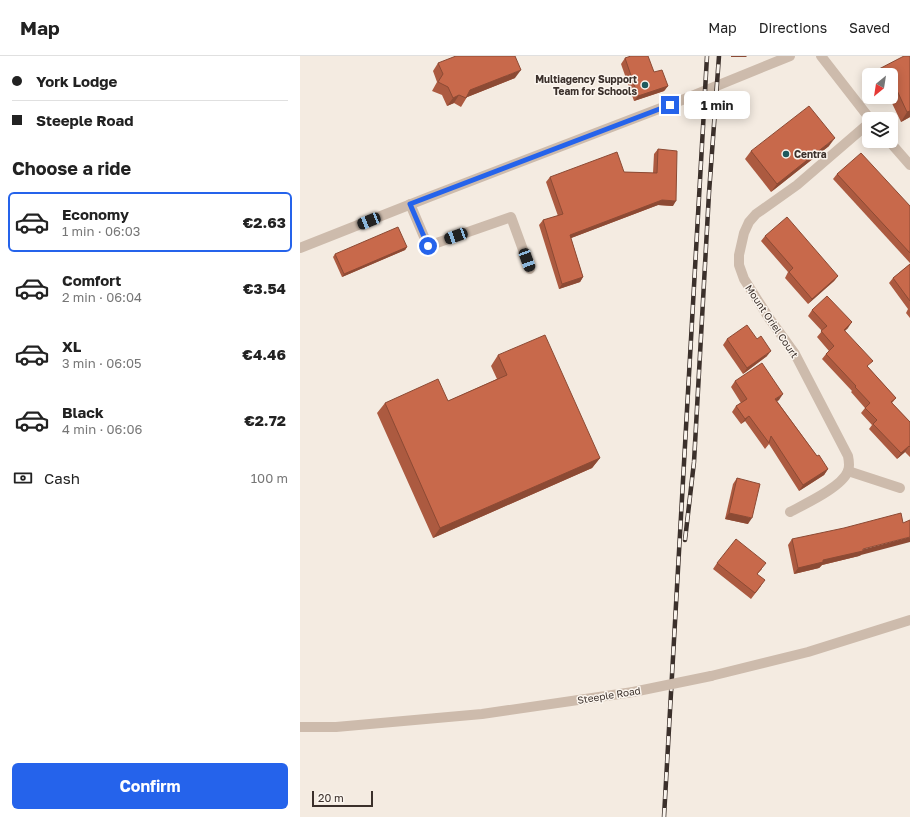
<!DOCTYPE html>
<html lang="en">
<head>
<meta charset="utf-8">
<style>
	:root { --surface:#fff; --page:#f6f6f6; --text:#222; --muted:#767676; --line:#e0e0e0; --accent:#2563eb }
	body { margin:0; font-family:"Golos Text",sans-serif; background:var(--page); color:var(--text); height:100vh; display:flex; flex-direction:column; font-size:15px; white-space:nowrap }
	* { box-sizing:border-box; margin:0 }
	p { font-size:13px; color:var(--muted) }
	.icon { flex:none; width:22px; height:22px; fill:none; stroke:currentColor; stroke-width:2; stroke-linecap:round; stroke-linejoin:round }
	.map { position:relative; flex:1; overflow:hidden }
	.drawer { display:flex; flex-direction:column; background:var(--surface); width:300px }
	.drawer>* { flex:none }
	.hud { display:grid; align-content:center; height:88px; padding:0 12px; background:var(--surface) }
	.needle { width:26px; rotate:210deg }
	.controls { position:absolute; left:562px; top:12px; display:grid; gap:8px }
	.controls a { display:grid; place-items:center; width:36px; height:36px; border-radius:6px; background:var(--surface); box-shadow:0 2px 10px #0003; font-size:20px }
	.scale { position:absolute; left:12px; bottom:10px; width:61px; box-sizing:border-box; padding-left:4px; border:2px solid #3b302b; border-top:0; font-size:11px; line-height:14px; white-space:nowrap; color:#3b302b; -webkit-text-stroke:3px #fbf5ee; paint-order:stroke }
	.end { position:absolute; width:18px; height:18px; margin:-9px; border:5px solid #2563eb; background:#fff; box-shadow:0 0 0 2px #fff }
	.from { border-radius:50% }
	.bubble { position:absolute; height:28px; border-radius:6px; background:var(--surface); box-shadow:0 2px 10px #0003; font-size:13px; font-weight:700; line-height:28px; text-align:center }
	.car { position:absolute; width:12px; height:24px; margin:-12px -6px; border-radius:5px; box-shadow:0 0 3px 1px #0007; background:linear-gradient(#222 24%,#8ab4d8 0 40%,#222 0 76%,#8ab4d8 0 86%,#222 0) }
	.hud b { display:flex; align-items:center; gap:14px; height:38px; font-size:15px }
	.hud b+b { border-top:1px solid var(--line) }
	.hud i { width:10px; height:10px; background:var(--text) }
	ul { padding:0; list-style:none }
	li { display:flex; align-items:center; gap:12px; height:60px; margin:0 8px 6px; padding:0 4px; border:2px solid transparent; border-radius:6px }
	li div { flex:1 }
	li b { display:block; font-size:15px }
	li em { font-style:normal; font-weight:700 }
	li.current { border-color:var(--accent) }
	li>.icon { width:36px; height:36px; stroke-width:1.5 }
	h2 { padding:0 12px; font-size:18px; line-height:48px }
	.pay { display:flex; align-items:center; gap:10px; height:44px; padding:0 12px; font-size:15px }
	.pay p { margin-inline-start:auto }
	.button { display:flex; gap:8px; margin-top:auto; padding:8px 12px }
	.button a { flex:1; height:46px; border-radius:6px; background:var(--accent); color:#fff; font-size:16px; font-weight:700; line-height:46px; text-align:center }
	header { display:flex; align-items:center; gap:24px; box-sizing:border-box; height:56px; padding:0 20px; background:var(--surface); border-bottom:1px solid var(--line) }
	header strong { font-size:19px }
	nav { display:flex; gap:22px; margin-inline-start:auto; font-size:14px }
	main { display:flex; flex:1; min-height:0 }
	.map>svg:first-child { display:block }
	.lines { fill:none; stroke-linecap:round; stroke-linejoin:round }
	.minor { stroke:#cdbbac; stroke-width:10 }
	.rail-casing { stroke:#3b302b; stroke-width:4.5 }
	.rail { stroke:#fbf5ee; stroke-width:3; stroke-dasharray:9; stroke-linecap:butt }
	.minor-bridge { stroke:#cdbbac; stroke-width:10 }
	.wall { fill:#ac5a40 }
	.shaded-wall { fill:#8c4a34 }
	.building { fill:#c8694b; stroke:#8c4a34 }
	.route { stroke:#2563eb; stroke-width:5 }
	.poi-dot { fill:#1f5a5e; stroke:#fbf5ee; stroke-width:1.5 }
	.labels { text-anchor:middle; stroke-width:3; stroke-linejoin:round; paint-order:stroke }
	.poi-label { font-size:10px; font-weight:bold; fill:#3b302b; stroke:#fbf5ee; text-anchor:end }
	.street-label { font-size:10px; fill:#3b302b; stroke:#fbf5ee }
</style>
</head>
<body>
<header>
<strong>Map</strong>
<nav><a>Map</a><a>Directions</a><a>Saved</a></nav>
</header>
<main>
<section class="drawer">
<div class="hud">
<b><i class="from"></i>York Lodge</b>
<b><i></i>Steeple Road</b>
</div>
<h2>Choose a ride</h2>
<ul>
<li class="current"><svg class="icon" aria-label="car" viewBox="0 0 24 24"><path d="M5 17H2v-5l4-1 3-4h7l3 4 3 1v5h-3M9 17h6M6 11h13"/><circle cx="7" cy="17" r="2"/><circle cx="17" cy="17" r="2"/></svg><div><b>Economy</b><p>1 min · 06:03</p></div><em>€2.63</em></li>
<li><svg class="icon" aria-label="car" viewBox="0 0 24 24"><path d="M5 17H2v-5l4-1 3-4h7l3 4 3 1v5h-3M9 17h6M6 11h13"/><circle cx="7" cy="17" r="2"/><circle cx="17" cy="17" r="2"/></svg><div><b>Comfort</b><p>2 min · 06:04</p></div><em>€3.54</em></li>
<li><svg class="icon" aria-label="car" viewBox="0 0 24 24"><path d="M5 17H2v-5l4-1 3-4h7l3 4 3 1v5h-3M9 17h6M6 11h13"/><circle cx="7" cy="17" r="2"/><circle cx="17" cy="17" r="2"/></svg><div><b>XL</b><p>3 min · 06:05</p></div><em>€4.46</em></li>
<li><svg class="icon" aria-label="car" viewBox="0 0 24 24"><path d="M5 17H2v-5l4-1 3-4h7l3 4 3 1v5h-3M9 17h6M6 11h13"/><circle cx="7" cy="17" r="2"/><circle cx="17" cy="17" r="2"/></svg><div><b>Black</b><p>4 min · 06:06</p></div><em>€2.72</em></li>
</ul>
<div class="pay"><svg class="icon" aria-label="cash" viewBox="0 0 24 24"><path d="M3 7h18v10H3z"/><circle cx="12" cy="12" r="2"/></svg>Cash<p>100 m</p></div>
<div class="button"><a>Confirm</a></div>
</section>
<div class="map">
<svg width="610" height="761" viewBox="0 0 610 761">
	<rect width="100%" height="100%" fill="#f4ebe1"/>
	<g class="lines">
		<g class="minor">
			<path d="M 521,0 L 570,63"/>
			<path d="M 589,85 L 610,109"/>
			<path d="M 110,148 L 128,190 L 211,161 L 230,213"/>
			<path d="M 0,192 L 129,141 L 382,44 L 490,0"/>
			<path d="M 548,415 L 600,432"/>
			<path d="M 490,456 C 505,448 542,431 548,415 C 550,410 549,405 548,400 L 495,298 L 469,262 L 444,223 L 439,209 L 439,199 L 444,177 L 449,166 L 456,158 L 497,129 L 569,67"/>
			<path d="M 411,620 L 508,596 L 610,564"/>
			<path d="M 0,671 L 36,671 L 182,658 L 333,636"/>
		</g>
		<g class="rail-casing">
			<g id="rail">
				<path d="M 385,484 L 394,406 L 409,137 L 419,0"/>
				<path d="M 364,761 L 407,0"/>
			</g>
		</g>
		<use href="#rail" class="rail"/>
		<path class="minor-bridge" d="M 333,636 L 411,620"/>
	</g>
	<g class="wall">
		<path d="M 610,0 L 610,61 L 601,66 L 589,41 L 591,41 L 591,19 L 575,19 L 579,13 Z"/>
		<path d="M 325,2 L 354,16 L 368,30 L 364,35 L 334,45 L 321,8 Z"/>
		<path d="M 138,7 L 215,22 L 167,41 L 161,51 L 154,47 L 147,50 L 142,39 L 132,35 L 137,26 L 133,15 Z"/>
		<path d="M 529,90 L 471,136 L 445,103 L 451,95 Z"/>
		<path d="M 358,93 L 373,150 L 358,149 L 271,182 L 283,221 L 280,226 L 259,233 L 239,169 L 243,164 L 258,160 L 246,126 L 250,121 L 324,116 L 353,117 L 354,98 Z"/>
		<path d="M 537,118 L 610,150 L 610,207 L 533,123 Z"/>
		<path d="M 465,180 L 538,220 L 534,225 L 508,248 L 485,222 L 488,216 L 461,185 Z"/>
		<path d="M 107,191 L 105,194 L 42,221 L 33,201 L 35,198 Z"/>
		<path d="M 610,208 L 610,262 L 606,257 L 608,253 L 589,227 L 593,222 Z"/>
		<path d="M 512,254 L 548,272 L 544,275 L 568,311 L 596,342 L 592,347 L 610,366 L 610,401 L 605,396 L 597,403 L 569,373 L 572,369 L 561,357 L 565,352 L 551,336 L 552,335 L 522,303 L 526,298 L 529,295 L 517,281 L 522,275 L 508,260 Z"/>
		<path d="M 427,283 L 467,300 L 443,318 L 423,289 Z"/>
		<path d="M 198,299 L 300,402 L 292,412 L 133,482 L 77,357 L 85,347 L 148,345 L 197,323 L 191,310 Z"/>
		<path d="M 435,325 L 479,344 L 477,345 L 517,400 L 528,413 L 524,419 L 499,435 L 469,388 L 465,393 L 445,365 L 441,368 L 432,356 L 436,350 L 441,347 L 431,331 Z"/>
		<path d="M 437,422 L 448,468 L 425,463 L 433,428 Z"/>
		<path d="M 492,483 L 561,499 L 559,500 L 522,509 L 519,512 L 494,518 L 488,489 Z"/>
		<path d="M 417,507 L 462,513 L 457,518 L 461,530 L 451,543 L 413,513 Z"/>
	</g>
	<g class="shaded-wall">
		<path d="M 431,0 L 447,0 L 446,1 L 431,1 Z"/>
		<path d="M 221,14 L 215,22 L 165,42 L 170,34 Z"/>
		<path d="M 368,30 L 364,35 L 334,45 L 338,40 Z"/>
		<path d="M 159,39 L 154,47 L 147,50 L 153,42 Z"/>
		<path d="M 610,55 L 610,61 L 601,66 L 607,56 Z"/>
		<path d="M 535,82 L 529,90 L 471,136 L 477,128 Z"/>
		<path d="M 362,144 L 376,145 L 373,150 L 358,149 L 266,184 L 270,179 Z"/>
		<path d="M 107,191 L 105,194 L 42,221 L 44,218 Z"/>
		<path d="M 538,220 L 534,225 L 508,248 L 512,243 Z"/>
		<path d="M 283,221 L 280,226 L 259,233 L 262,228 Z"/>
		<path d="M 552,266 L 548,272 L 540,280 L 544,274 Z"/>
		<path d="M 471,295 L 467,300 L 443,318 L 447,312 Z"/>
		<path d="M 483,338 L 479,344 L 471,348 L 475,343 Z"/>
		<path d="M 449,360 L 445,365 L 441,368 L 445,363 Z"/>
		<path d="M 609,390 L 605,396 L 597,403 L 601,397 Z"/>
		<path d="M 300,402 L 292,412 L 133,482 L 140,472 Z"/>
		<path d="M 528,413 L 524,419 L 499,435 L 503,429 Z"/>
		<path d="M 429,457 L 452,462 L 448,468 L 425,463 Z"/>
		<path d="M 610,481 L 610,486 L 561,499 L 559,500 L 522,509 L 519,512 L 494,518 L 498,512 L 523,504 Z"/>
	</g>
	<g class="building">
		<path d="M 156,0 L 215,0 L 221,14 L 170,34 L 166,42 L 159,39 L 153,42 L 148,31 L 138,26 L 143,18 L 138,7 Z"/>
		<path d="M 331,0 L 348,0 L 354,16 L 362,14 L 368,30 L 338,40 L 325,2 Z"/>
		<path d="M 604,0 L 610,0 L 610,55 L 607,56 L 594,28 L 591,29 L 591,19 L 582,19 L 579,13 Z"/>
		<path d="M 509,50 L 535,82 L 477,128 L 451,95 Z"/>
		<path d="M 358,93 L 377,95 L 376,145 L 362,144 L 270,179 L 283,221 L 262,228 L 243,164 L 263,158 L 250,121 L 317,96 L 324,116 L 357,117 Z"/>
		<path d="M 561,97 L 610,150 L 610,197 L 537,118 Z"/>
		<path d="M 487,161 L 538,220 L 512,243 L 489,216 L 493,212 L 465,180 Z"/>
		<path d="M 98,171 L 107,191 L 44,218 L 35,198 Z"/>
		<path d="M 610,208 L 610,245 L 593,222 Z"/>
		<path d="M 527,240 L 552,266 L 544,274 L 573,305 L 567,310 L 596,342 L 591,346 L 610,366 L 610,391 L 609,390 L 601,397 L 573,368 L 577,364 L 565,352 L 570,347 L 555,331 L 556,330 L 526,298 L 534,290 L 521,275 L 527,270 L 512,254 Z"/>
		<path d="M 447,269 L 457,283 L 461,280 L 471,295 L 447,312 L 427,283 Z"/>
		<path d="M 245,279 L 300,402 L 140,472 L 85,347 L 138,323 L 148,345 L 207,319 L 198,299 Z"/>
		<path d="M 462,307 L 483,338 L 475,343 L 517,400 L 519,399 L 528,413 L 503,429 L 471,380 L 469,387 L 449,360 L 445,363 L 436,350 L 447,343 L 435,325 Z"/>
		<path d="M 437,422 L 460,428 L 452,462 L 429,457 Z"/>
		<path d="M 601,457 L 603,467 L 610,464 L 610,481 L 563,493 L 563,495 L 523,504 L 523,506 L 498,512 L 492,483 L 544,472 Z"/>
		<path d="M 436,483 L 466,507 L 457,518 L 465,524 L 455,537 L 417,507 Z"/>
	</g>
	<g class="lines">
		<path class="route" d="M 128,190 L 110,148 L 370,49"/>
	</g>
	<g class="poi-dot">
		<circle cx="345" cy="29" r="4"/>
		<circle cx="486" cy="98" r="4"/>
	</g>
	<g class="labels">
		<g class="poi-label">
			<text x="337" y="27">Multiagency Support<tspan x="337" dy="12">Team for Schools</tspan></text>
			<text x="494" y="102" text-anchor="start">Centra</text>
		</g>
		<g class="street-label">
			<text transform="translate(472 265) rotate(56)" y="4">Mount Oriel Court</text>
			<text transform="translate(309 639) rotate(-9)" y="4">Steeple Road</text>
		</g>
	</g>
</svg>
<div class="controls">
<a><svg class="needle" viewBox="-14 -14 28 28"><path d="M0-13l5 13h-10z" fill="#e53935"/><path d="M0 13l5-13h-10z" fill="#767676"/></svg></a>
<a><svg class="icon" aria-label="layers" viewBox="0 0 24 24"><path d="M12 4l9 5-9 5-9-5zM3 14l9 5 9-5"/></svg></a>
</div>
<div class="scale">20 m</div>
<i class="end from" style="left:128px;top:190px"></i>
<i class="end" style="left:370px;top:49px"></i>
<div class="bubble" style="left:384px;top:35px;width:66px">1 min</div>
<i class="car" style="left:69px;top:165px;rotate:248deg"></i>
<i class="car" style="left:156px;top:180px;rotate:250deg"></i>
<i class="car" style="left:227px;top:204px;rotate:160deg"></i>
</div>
</main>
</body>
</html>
